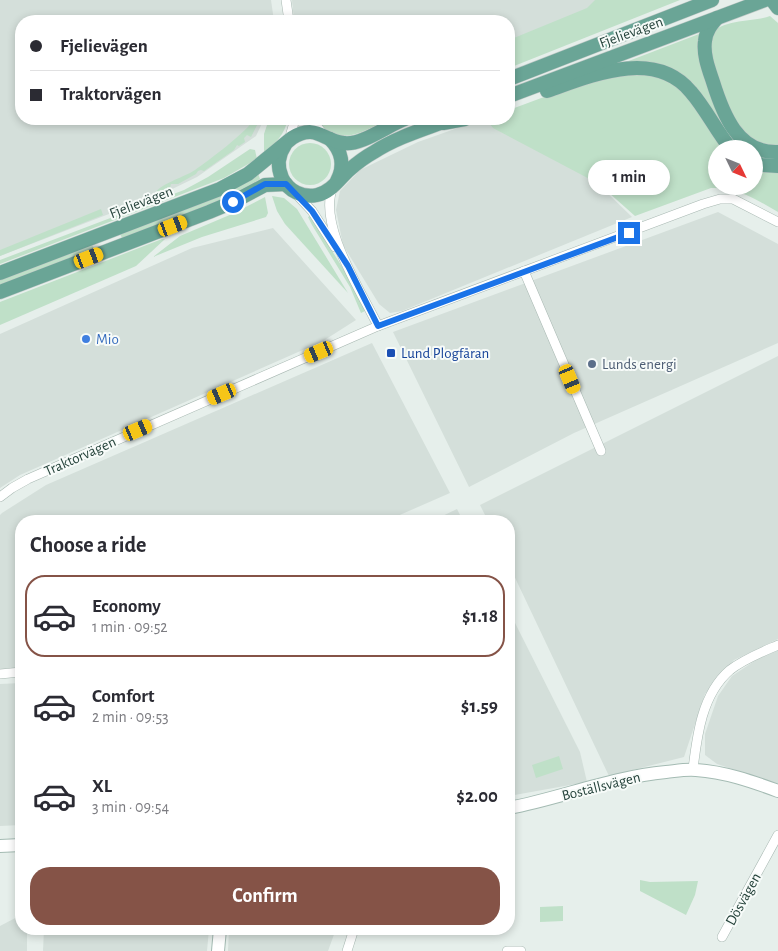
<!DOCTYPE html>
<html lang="en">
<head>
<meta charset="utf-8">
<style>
	:root { --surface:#fff; --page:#f2f2f3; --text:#2b2b33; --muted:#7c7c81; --line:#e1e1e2; --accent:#855347 }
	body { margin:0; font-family:"Alegreya Sans",sans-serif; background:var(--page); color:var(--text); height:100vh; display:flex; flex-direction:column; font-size:19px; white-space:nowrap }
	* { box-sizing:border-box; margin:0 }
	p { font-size:16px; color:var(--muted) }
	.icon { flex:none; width:28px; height:28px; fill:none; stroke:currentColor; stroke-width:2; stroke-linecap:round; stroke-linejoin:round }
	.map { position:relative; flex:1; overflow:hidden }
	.panel { position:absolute; left:15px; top:515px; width:500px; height:420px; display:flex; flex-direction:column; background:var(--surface); border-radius:20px; box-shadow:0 2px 8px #0003 }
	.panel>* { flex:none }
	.banner { position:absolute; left:15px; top:15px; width:500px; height:110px; border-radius:20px; box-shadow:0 2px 8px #0003; display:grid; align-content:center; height:110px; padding:0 15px; background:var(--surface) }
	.needle { width:32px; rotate:133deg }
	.tools { position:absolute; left:708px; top:140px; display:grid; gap:10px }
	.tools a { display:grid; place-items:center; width:55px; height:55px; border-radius:50%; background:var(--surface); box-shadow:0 2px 8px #0003; font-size:25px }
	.end { position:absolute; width:22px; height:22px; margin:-11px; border:6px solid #1a73e8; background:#fff; box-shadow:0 0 0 2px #fff }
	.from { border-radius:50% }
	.bubble { position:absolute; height:35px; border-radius:18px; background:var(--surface); box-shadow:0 2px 8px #0003; font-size:16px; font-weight:700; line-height:35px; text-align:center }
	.car { position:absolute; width:15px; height:30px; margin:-15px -8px; border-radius:6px; box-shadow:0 0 4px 1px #0007; background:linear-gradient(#f5c518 24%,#345 0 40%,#f5c518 0 76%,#345 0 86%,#f5c518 0) }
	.banner b { display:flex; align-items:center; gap:18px; height:48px; font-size:19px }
	.banner b+b { border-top:1px solid var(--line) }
	.banner i { width:12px; height:12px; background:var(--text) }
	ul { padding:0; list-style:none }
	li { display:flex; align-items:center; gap:15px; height:82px; margin:0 10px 8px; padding:0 5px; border:2px solid transparent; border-radius:20px }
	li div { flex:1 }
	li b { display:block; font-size:19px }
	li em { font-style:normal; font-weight:700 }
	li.current { border-color:var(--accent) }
	li>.icon { width:45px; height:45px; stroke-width:1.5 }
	h2 { padding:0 15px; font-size:22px; line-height:60px }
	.cta { display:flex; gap:10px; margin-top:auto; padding:10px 15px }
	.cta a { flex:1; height:58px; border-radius:20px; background:var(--accent); color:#fff; font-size:20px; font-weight:700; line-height:58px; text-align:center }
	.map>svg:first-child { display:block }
	.built { fill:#d4dfda }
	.green { fill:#bfe0c8 }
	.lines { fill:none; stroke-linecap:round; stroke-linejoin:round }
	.street-casing { stroke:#a8b8b2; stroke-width:10 }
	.secondary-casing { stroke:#a4bbb3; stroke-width:14 }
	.primary-casing { stroke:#c2cac8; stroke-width:15 }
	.street { stroke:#fff; stroke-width:9 }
	.secondary { stroke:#fff; stroke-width:12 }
	.primary { stroke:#6aa596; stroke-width:14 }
	.route { stroke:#1a73e8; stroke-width:6 }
	.shop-dot { fill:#3f7fe0; stroke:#f7fbf9; stroke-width:2 }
	.transit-dot { fill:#1a4fb4; stroke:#f7fbf9; stroke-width:2 }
	.service-dot { fill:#5c6f8a; stroke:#f7fbf9; stroke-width:2 }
	.labels { text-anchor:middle; stroke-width:4; stroke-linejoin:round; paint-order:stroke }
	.street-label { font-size:15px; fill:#24423a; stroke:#f7fbf9 }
	.shop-label { font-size:15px; fill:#366cbe; stroke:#f7fbf9; text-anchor:start }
	.transit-label { font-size:15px; fill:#164399; stroke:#f7fbf9; text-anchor:start }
	.service-label { font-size:15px; fill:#4e5e75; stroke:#f7fbf9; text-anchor:start }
</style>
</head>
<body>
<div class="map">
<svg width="778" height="951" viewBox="0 0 778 951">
	<rect width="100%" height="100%" fill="#e6efeb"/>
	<g class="built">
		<path d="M 0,0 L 271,0 L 274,21 L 21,21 L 21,119 L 264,119 L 256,136 L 197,177 L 166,192 L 0,256 Z"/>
		<path d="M 292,0 L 615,0 L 509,61 L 509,21 L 294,21 Z"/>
		<path d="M 483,119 L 499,119 L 599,185 L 632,217 L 402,311 L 390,313 L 379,304 L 343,245 L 336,210 L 340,191 L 360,170 L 418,142 Z"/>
		<path d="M 718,212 L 778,244 L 778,343 L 574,433 L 469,487 L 393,332 Z"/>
		<path d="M 273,228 L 356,320 L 323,341 L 20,475 L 0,488 L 0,334 L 192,248 Z"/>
		<path d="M 372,343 L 450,493 L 386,521 L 21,521 L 21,668 L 0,670 L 0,515 L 2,513 L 46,485 Z"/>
		<path d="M 778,356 L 778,639 L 734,660 L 705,694 L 684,757 L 609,776 L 509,565 L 509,521 L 488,521 L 480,505 Z"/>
		<path d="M 457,509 L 463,521 L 432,521 Z"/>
		<path d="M 509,611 L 580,752 L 587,782 L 509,796 Z"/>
		<path d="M 778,650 L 778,784 L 717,764 L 705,755 L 705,734 L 718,696 L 732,676 L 756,660 Z"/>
		<path d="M 21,683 L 21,825 L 0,826 L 0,684 Z"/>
		<path d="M 21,915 L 21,929 L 27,929 L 27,951 L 0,951 L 0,926 Z"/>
		<path d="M 44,929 L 209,929 L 207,951 L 43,951 Z"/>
		<path d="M 229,929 L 336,929 L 328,951 L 228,951 Z"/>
	</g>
	<g class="green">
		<path d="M 595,0 L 680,0 L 509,68 L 509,40 L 587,8 Z"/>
		<path d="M 770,16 L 778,23 L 778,147 C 766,145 752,143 743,133 C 731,119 702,50 712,34 C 722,19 755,22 770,16 Z"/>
		<path d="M 699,34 L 699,43 L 748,149 L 739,149 L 730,141 L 699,92 L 626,62 Z"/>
		<path d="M 636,72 L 658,76 L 682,90 L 724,149 L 716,149 L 716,186 L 754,186 L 754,168 L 778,171 L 778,212 C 755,199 738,187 711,188 L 635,216 L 599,184 L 493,128 L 486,119 L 509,119 L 509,110 L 579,84 Z"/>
		<path d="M 254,119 L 260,119 L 251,137 L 247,135 L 244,138 L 245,142 L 239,146 L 237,145 L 234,150 L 204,171 L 201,170 L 198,171 L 196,174 L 178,184 L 171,184 L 170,188 L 153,196 C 158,184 185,177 195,170 C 208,161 248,131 254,119 Z"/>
		<path d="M 269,119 L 288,119 C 284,135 276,143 264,153 L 264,134 Z"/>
		<path d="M 317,119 L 331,120 L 341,119 L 388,119 C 365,131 336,150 317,119 Z"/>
		<circle cx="310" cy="164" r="21"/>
		<path d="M 250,149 L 255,150 L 257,159 L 224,178 L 0,264 L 0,260 L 184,190 L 208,177 Z"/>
		<path d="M 258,173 L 260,179 L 221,201 L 122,238 L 120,234 Z"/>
		<path d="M 272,196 L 284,198 L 297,209 L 348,293 L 285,224 L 277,211 Z"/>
		<path d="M 265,197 L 268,213 L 266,217 L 202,237 L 153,257 L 180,236 L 232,214 Z"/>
		<path d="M 101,209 L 103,215 L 0,256 L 0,250 Z"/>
		<path d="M 310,216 L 346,273 L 365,311 L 361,313 L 350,287 L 312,225 L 308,217 Z"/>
		<path d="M 162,239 L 165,239 L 136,266 L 0,325 L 0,302 Z"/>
		<path d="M 92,245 L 94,249 L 0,285 L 0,280 Z"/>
		<path d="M 559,756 L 563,769 L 536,778 L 532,765 Z"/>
		<path d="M 640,880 L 650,882 L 698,881 L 695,895 L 686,915 L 640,891 Z"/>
		<path d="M 563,906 L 563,921 L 540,922 L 540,907 Z"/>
	</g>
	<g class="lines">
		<g class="street-casing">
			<g id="street">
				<path d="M 286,0 L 289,21"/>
				<path d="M 311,119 L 323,134"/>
				<path d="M 289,140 L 295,119"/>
				<path d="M 333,187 C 317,224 361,291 378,326"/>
				<path d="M 297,195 L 312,211 L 335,247"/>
				<path d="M 524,271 L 601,451"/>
				<path d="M 0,497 L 12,488 L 28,479 L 378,326 L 703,204 L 720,199 L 733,199 L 778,222"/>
				<path d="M 0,674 L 21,672"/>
				<path d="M 693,769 C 697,735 702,694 730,670 C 744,659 762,652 778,645"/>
				<path d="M 722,937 L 778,835"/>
				<path d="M 347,951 L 354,929"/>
				<path d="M 507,951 L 521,951"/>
			</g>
		</g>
		<g class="secondary-casing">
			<g id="secondary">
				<path d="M 509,808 C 561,798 612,777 666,772 C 676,771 686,769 696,770 C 725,772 751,781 778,791"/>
				<path d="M 0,846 L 21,845"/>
				<path d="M 218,951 L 220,929"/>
			</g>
		</g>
		<g class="primary-casing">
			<g id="primary">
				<path d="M 772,0 L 778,8"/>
				<path d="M 717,18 C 711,25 706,31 705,41 C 703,55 709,70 713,82 C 723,114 738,154 778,152"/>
				<path d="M 509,79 L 712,0"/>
				<path d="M 547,91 C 592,75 655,48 691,92 C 706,109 716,131 731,149"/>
				<path d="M 509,96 L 765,0"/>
				<path d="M 443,123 L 465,119"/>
				<path d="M 330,139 C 342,151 345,166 337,181"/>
				<path d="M 285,145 C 278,155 277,167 282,178 C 288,191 303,198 317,195 C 331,192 339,179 349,170 C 357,163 365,157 374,152 C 397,137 425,129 451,119"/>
				<path d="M 754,162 L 761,165 L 778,166"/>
				<path d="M 0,273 L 220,189 L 248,174 L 292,138 C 316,123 323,141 344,143 C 361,146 388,125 405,119"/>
				<path d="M 0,292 L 209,212 L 233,202 L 265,185 L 286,184"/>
			</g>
		</g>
		<use href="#street" class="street"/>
		<use href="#secondary" class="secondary"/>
		<use href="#primary" class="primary"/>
	</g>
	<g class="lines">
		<path class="route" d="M 233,202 L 265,184 L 286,184 L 312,211 L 348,266 L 378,326 L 629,233"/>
	</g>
	<circle class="shop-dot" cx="86" cy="339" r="5"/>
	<rect class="transit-dot" x="386" y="348" width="10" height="10" rx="2.5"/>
	<circle class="service-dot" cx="592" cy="364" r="5"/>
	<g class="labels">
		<g class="street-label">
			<text transform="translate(631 32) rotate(-20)" y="5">Fjelievägen</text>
			<text transform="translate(141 202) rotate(-21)" y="5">Fjelievägen</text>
			<text transform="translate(80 456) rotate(-24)" y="5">Traktorvägen</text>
			<text transform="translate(601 786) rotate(-14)" y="5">Boställsvägen</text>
			<text transform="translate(743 899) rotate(-61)" y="5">Dösvägen</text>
		</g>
		<g class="shop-label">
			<text x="96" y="344">Mio</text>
		</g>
		<g class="transit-label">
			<text x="401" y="358">Lund Plogfåran</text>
		</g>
		<g class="service-label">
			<text x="602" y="369">Lunds energi</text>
		</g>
	</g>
</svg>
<div class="tools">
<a><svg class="needle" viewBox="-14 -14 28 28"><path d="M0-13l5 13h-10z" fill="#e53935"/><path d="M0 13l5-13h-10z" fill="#7c7c81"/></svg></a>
</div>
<i class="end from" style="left:233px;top:202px"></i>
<i class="end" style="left:629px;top:233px"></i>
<div class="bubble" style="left:588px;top:160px;width:82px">1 min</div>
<i class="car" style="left:173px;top:226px;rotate:69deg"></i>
<i class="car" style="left:89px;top:258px;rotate:69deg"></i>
<i class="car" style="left:319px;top:352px;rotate:247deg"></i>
<i class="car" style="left:570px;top:379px;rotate:157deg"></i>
<i class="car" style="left:222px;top:394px;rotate:247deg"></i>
<i class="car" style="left:138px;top:430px;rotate:67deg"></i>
<div class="banner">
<b><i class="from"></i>Fjelievägen</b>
<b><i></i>Traktorvägen</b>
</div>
<section class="panel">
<h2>Choose a ride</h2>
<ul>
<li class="current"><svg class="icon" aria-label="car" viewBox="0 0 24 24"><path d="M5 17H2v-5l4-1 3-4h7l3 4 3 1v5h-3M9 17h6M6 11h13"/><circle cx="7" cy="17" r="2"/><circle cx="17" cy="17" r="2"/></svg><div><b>Economy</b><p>1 min · 09:52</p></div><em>$1.18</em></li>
<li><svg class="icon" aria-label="car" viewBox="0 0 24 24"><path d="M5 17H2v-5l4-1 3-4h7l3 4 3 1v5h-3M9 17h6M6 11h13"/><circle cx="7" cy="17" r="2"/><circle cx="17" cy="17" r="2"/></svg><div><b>Comfort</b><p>2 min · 09:53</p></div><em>$1.59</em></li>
<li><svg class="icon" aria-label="car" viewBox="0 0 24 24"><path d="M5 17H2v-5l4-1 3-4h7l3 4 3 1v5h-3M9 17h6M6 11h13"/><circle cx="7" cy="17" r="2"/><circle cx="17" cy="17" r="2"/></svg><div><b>XL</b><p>3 min · 09:54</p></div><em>$2.00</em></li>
</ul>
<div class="cta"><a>Confirm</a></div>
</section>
</div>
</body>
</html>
